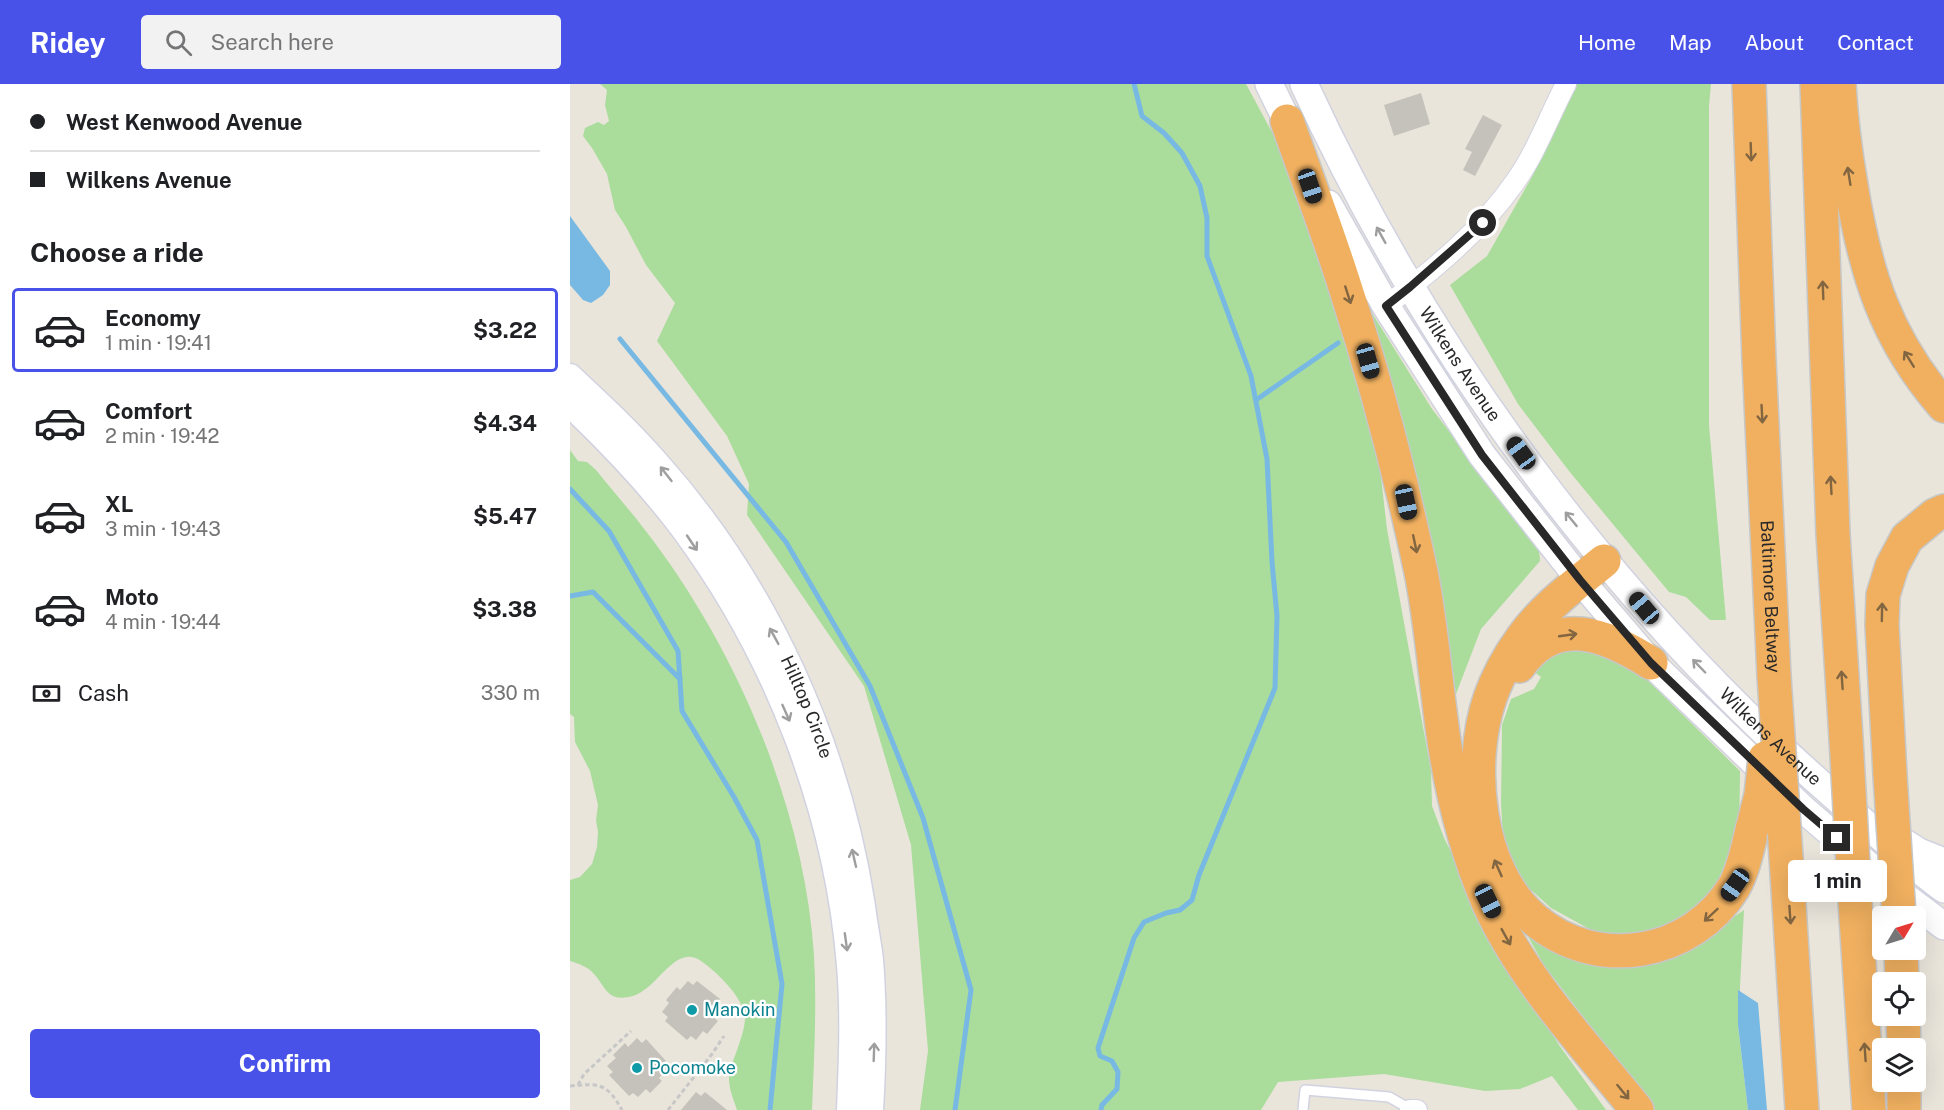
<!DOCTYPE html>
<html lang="en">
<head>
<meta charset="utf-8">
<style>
	:root { --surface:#fff; --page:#f2f2f2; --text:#202124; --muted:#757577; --line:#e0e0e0; --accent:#4852e9 }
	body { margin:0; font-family:"Public Sans",sans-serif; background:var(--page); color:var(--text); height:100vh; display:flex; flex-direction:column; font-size:22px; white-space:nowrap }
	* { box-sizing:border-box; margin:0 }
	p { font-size:20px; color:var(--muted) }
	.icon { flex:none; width:33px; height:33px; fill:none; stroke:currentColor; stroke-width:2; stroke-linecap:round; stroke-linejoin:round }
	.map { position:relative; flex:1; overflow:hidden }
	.details { display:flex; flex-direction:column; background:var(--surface); width:570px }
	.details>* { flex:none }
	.banner { display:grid; align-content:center; height:132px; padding:0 30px; background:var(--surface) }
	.needle { width:39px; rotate:52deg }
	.tools { position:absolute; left:1302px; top:822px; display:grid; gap:12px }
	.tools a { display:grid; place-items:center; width:54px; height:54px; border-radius:6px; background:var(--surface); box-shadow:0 6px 24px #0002; font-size:30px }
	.end { position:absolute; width:27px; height:27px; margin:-14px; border:8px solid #282828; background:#fff; box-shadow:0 0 0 3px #fff }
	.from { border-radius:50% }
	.bubble { position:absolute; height:42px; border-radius:6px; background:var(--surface); box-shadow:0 6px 24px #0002; font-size:20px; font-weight:700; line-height:42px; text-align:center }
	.car { position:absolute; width:18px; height:36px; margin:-18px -9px; border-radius:8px; box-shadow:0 0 4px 2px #0007; background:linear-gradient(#222 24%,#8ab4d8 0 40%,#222 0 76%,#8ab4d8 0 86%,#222 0) }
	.banner b { display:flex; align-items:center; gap:21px; height:57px; font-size:22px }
	.banner b+b { border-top:2px solid var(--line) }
	.banner i { width:15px; height:15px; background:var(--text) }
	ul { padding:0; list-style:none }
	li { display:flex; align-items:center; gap:18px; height:84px; margin:0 12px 9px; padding:0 18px; border:3px solid transparent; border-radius:6px }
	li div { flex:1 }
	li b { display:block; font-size:22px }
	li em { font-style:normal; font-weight:700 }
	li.on { border-color:var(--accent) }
	li>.icon { width:54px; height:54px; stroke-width:1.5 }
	h2 { padding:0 30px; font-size:27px; line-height:72px }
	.pay { display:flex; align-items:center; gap:15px; height:66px; padding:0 30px; font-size:22px }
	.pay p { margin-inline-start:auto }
	.cta { display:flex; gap:12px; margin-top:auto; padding:12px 30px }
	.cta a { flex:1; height:69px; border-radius:6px; background:var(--accent); color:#fff; font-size:24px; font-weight:700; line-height:69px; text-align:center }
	header { display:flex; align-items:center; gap:36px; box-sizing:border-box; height:84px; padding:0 30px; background:var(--accent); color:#fff }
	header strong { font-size:28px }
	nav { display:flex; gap:33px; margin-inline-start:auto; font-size:21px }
	.search { width:420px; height:54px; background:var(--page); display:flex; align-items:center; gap:15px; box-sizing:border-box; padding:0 21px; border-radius:6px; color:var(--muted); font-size:22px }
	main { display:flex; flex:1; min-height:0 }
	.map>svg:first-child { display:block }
	.green { fill:#aadc9c }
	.water { fill:#77b9e3 }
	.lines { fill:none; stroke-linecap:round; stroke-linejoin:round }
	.stream { stroke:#77b9e3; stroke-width:5 }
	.building { fill:#c5c2bb }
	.service-casing { stroke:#d1d2e0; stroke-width:12 }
	.minor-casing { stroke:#d1d2e0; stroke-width:22 }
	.tertiary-casing { stroke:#d1d2e0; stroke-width:27 }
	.secondary-casing { stroke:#d1d2e0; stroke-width:30 }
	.motorway-casing { stroke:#c7c7c7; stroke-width:36 }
	.path { stroke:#c7c7c7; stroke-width:3; stroke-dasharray:4.5 3; stroke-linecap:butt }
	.service { stroke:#fff; stroke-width:9 }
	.minor { stroke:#fff; stroke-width:20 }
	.tertiary { stroke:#fff; stroke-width:24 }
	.secondary { stroke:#fff; stroke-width:27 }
	.motorway { stroke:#f0b060; stroke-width:33 }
	.motorway-bridge-casing { stroke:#c7c7c7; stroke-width:36; stroke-linecap:butt }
	.motorway-bridge { stroke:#f0b060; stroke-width:33 }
	.oneway { stroke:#826541 }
	.oneway2 { stroke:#9e9e9e }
	.route { stroke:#282828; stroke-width:8 }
	.culture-dot { fill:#0f9aa8; stroke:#fff; stroke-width:2 }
	.labels { text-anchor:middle; stroke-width:4.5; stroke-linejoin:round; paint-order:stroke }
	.street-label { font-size:18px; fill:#282828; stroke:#fff }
	.culture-label { font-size:18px; fill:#0d838f; stroke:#fff; text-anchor:start }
</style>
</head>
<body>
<header>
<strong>Ridey</strong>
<div class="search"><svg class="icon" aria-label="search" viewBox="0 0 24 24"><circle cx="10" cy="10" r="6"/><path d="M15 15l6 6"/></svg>Search here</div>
<nav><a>Home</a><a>Map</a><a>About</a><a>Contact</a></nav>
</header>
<main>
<section class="details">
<div class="banner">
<b><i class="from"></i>West Kenwood Avenue</b>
<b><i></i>Wilkens Avenue</b>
</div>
<h2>Choose a ride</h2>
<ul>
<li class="on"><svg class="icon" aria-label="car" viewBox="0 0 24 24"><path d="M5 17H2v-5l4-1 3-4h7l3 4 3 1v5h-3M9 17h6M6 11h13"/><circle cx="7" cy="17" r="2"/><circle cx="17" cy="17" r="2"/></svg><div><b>Economy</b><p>1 min · 19:41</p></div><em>$3.22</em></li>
<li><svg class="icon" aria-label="car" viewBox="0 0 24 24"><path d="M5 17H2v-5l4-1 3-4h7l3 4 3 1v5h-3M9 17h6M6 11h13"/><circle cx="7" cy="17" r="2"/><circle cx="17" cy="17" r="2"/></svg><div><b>Comfort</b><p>2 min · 19:42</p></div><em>$4.34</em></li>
<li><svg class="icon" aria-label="car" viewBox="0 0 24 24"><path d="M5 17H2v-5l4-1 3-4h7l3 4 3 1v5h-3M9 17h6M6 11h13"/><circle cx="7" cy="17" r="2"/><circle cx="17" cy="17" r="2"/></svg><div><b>XL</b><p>3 min · 19:43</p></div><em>$5.47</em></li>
<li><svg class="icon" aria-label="car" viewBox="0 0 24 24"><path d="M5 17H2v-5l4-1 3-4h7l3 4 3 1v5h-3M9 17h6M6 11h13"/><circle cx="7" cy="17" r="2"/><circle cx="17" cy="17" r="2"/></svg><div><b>Moto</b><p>4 min · 19:44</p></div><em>$3.38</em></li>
</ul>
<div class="pay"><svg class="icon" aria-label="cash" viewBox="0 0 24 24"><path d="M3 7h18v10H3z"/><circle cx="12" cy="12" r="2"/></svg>Cash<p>330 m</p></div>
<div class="cta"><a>Confirm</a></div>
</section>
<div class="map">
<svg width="1374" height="1026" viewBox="0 0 1374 1026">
	<rect width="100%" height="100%" fill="#eae5db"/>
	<g class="green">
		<path d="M 30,0 L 676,0 L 717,76 L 791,306 L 809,376 L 817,445 L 861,687 L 862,722 L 874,754 L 934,873 L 989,961 L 1036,1026 L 1008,1026 L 982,992 L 950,1005 L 915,1007 L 814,990 L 708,998 L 691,1026 L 350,1026 L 358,967 L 341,761 L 294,602 L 177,431 L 179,400 L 157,352 L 87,257 L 105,219 L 76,181 L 56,143 L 45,126 L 37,90 L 22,64 L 13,52 L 15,44 L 28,38 L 34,41 L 39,37 L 35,21 L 37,6 Z"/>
		<path d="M 1004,0 L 1141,0 L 1139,22 L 1139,341 L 1156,536 L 1140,536 L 1116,513 L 1099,508 L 999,387 L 948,320 L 880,201 L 917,172 L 963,91 Z"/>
		<path d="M 800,226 L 862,325 L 969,464 L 970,477 L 911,545 L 886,610 L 878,552 L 840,365 Z"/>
		<path d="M 0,366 L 8,377 L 17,378 L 26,386 C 42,406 59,425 75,446 C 166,563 234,722 244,871 C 247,923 244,975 242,1026 L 167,1026 C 164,1016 159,1006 159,995 C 159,984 166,971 169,960 C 172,952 175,942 175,933 C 174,914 145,886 131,877 C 105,859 88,905 63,912 C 37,919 36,903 24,890 C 17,882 9,880 0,877 L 0,796 L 10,793 L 22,780 L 27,763 L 28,748 L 26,736 L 28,721 L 20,687 L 5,658 L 4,633 L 0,630 Z"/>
		<path d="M 986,561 L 1054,573 L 1170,687 L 1169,764 L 1138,820 L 1106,842 L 1053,854 L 1023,847 L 981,824 L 949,795 L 934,770 L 931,720 L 932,641 L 941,615 L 964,605 L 971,593 L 956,582 Z"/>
		<path d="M 921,787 L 1001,873 L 1147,844 L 1174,826 L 1168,941 L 1178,1026 L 1084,1026 L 974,881 Z"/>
	</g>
	<g class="water">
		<path d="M 0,132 L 40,187 L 40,201 L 33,211 L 21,219 L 13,216 L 0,201 Z"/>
		<path d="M 1168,906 L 1188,919 L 1197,1026 L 1178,1026 L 1168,941 Z"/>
	</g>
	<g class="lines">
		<g class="stream">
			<path d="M 50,255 L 216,458 L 300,602 L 353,734 L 401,906 L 385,1026"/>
			<path d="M 686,316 L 768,259"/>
			<path d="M 0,405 L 39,447 L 108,567 L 112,627 L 164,713 L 187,756 L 212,900 L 200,1026"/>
			<path d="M 0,512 L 23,508 L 110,595"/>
			<path d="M 531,1026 L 532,1021 L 547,1005 L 548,988 L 542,977 L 530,972 L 528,964 L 564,854 L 574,838 L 596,829 L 610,826 L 622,816 L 629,791 L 705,604 L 707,532 L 702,478 L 697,375 L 681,292 L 637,172 L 637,134 L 630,102 L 612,69 L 594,49 L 572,32 L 564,0"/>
		</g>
	</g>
	<g class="building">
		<path d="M 851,9 L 860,40 L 824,52 L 814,21 Z"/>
		<path d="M 913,31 L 932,41 L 905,92 L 893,86 L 902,68 L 895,65 Z"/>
		<path d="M 118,897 L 123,901 L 127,897 L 150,915 L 146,920 L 152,924 L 144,934 L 148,937 L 137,950 L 133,947 L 126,956 L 121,952 L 117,956 L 95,937 L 98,933 L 92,928 L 99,919 L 96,916 L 107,903 L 110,906 Z"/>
		<path d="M 67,954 L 72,959 L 76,955 L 96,977 L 92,980 L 97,985 L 89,994 L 92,997 L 80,1009 L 76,1005 L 68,1013 L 63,1009 L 59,1012 L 39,991 L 43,988 L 37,982 L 46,974 L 43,971 L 55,959 L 58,963 Z"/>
		<path d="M 126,1008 L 131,1012 L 135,1008 L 157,1026 L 111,1026 Z"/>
	</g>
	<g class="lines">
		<g class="service-casing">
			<path id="service" d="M 733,1026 L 735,1006 L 819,1013 L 840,1025"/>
		</g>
		<g class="minor-casing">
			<g id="minor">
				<path d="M 816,222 C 863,186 911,147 945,98 C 966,69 979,32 996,0"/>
				<path d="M 840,1026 L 847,1026"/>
			</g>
		</g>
		<g class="tertiary-casing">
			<g id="tertiary">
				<path id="s1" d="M 0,292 C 30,320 60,348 87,379 C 197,502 268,660 293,822 C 295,840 299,858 301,876 C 305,926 304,976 301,1026"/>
				<path d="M 0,321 C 40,359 80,401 113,445 C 206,571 266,725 279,881 C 283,929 281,978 279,1026"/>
			</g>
		</g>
		<g class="secondary-casing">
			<g id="secondary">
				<path d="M 699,0 L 726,55"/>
				<path id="s2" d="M 734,0 C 860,274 1043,520 1270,717 C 1304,747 1338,778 1374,805"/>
				<path d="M 758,120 L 816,222 L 912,371 L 1010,496 L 1081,579 L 1233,725 L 1334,812 L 1374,842"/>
				<path d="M 1335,759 L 1349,768 L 1374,778"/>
			</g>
		</g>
		<g class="motorway-casing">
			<g id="motorway">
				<path id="s3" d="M 1179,0 L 1189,276 L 1204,592"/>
				<path d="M 1247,0 L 1263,450 L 1276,654"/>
				<path d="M 1269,0 C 1271,34 1275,67 1281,101 C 1295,188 1315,254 1374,322"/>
				<path d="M 717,37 C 737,94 759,151 777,209 C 807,301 831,394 851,488 C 863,548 866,609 876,669 C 884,719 898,771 918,818 C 953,896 1014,960 1067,1026"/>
				<path d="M 1034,477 C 1006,500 973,524 952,554 C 939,572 927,594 920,614 C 897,681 907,786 964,835 C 1026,888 1121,873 1164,803 C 1174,785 1178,762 1183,742"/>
				<path d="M 949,582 C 986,529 1037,551 1081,579"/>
				<path d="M 1320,691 L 1312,541 L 1313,511 L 1322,482 L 1337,454 L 1365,431 L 1374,427"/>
				<path d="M 1216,773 L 1232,1026"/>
				<path d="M 1286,834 L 1299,1026"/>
				<path d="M 1331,866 L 1332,898"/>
				<path d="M 1333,932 L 1334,964"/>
				<path d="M 1334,998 L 1334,1026"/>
			</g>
		</g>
		<g class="path">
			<path d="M 8,1001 L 14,990 L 61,947"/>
			<path d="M 0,1002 C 29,999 37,999 52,1026"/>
			<path d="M 98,1026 L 142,970 L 154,952"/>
		</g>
		<use href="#service" class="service"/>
		<use href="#minor" class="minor"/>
		<use href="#tertiary" class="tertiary"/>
		<use href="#secondary" class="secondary"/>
		<use href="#motorway" class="motorway"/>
		<g class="motorway-bridge-casing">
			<g id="motorway-bridge">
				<path d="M 1204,592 L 1216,773"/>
				<path d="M 1276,654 L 1286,834"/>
				<path d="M 1320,691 L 1329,832"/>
				<path d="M 1183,742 L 1191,711 L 1195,674"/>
			</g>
		</g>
		<use href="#motorway-bridge" class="motorway-bridge"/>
	</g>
	<defs><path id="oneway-shaft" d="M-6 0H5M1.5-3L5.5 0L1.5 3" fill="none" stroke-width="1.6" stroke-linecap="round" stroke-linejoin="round" transform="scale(1.5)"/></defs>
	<g class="oneway">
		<use href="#oneway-shaft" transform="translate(1181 68) rotate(88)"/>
		<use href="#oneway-shaft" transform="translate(1279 92) rotate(-99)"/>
		<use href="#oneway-shaft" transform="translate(1253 206) rotate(-92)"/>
		<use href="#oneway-shaft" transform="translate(778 211) rotate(72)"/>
		<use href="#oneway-shaft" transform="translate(1339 275) rotate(-122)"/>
		<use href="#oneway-shaft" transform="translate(1192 330) rotate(87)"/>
		<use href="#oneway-shaft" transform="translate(1261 401) rotate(-93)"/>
		<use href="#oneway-shaft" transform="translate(845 460) rotate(78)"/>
		<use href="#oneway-shaft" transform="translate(1312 528) rotate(-89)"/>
		<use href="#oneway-shaft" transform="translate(998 551) rotate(-8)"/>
		<use href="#oneway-shaft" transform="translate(1272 596) rotate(-94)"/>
		<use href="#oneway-shaft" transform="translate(928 784) rotate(-114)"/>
		<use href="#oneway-shaft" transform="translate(1141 831) rotate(137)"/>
		<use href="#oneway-shaft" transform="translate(1220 831) rotate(86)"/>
		<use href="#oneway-shaft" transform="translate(936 853) rotate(61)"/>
		<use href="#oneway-shaft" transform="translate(1295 968) rotate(-94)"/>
		<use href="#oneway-shaft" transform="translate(1053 1008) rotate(51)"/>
	</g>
	<g class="oneway2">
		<use href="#oneway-shaft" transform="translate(811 151) rotate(-119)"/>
		<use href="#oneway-shaft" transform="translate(96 390) rotate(-128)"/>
		<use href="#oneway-shaft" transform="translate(1001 435) rotate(-129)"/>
		<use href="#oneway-shaft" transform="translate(122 459) rotate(56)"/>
		<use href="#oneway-shaft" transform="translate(204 552) rotate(-119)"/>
		<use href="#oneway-shaft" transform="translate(1129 582) rotate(-134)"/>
		<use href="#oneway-shaft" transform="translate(216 629) rotate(66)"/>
		<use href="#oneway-shaft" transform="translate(284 774) rotate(-103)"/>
		<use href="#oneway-shaft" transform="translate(276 858) rotate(82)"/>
		<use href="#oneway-shaft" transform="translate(304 968) rotate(-88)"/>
	</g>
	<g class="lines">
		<path class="route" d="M 913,139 L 840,203 L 816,222 L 912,371 L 1010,496 L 1081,579 L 1233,725 L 1267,754"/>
	</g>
	<g class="culture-dot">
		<circle cx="122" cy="926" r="6"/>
		<circle cx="67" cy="984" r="6"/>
	</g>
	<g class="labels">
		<g class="street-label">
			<text dy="6" stroke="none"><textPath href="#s2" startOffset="321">Wilkens Avenue</textPath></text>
			<text dy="6" stroke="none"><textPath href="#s3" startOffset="513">Baltimore Beltway</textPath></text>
			<text dy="6" stroke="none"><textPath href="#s1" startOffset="411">Hilltop Circle</textPath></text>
			<text dy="6" stroke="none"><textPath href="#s2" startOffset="807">Wilkens Avenue</textPath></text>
		</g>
		<g class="culture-label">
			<text x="134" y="932">Manokin</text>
			<text x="79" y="990">Pocomoke</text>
		</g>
	</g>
</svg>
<div class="tools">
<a><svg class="needle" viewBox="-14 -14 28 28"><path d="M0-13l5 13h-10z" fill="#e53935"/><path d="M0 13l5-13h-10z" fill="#757577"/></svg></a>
<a><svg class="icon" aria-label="locate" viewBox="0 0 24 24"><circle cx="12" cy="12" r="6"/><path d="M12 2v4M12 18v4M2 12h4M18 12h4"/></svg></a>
<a><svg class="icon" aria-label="layers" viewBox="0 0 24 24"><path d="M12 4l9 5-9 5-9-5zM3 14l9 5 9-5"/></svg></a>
</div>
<i class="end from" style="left:913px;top:139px"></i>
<i class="end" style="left:1267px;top:754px"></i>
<div class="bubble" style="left:1218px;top:776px;width:99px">1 min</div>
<i class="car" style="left:740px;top:102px;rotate:161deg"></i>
<i class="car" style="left:798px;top:277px;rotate:164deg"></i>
<i class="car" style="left:951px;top:369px;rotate:324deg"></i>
<i class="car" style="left:836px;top:418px;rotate:168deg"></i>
<i class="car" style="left:1074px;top:524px;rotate:320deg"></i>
<i class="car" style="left:1165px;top:801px;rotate:215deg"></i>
<i class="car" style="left:918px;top:817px;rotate:154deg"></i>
</div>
</main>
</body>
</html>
